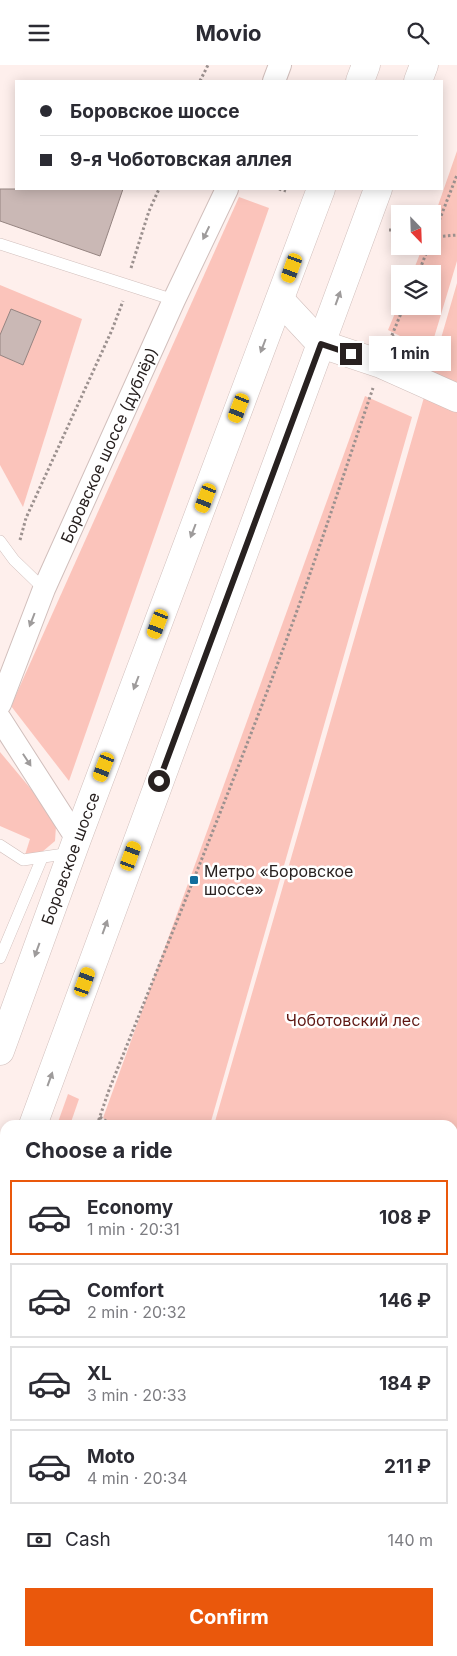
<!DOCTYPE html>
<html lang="en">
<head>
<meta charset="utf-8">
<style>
	:root { --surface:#fff; --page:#f7f7f7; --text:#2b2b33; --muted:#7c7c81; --line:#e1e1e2; --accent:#ea580c }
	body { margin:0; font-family:Inter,sans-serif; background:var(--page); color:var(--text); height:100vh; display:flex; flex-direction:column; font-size:19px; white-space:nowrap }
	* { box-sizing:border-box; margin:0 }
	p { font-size:16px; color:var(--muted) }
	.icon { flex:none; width:28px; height:28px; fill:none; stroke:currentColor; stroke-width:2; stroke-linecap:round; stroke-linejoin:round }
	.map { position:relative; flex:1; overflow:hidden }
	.details { position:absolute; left:0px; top:1055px; width:458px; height:536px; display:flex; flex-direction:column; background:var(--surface); border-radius:15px 15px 0 0; box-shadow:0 2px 12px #0003 }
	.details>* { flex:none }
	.top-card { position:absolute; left:15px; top:15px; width:428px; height:110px; border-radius:0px; box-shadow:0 2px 12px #0003; display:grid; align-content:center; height:110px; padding:0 25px; background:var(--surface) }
	.needle { width:32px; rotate:157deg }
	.fabs { position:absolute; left:391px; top:140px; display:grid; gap:10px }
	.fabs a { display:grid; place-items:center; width:50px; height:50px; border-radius:0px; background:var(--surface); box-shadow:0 2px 12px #0003; font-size:25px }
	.end { position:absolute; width:22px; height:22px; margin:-11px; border:6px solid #282120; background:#fff; box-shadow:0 0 0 2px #fff }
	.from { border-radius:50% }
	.bubble { position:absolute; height:35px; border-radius:0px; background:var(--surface); box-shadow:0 2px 12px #0003; font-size:16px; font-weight:700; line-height:35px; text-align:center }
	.car { position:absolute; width:15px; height:30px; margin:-15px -8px; border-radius:6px; box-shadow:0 0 4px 1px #0007; background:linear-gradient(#f5c518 24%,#345 0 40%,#f5c518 0 76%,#345 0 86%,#f5c518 0) }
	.top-card b { display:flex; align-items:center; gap:18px; height:48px; font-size:19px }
	.top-card b+b { border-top:1px solid var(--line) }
	.top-card i { width:12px; height:12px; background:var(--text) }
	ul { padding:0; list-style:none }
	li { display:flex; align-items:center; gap:15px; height:75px; margin:0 10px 8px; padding:0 15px; border:2px solid var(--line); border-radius:0px }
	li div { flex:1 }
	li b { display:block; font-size:19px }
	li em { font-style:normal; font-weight:700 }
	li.current { border-color:var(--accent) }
	li>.icon { width:45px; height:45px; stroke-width:1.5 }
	h2 { padding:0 25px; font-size:22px; line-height:60px }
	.pay { display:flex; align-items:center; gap:12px; height:55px; padding:0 25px; font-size:19px }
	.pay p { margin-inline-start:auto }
	.action { display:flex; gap:10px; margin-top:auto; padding:10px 25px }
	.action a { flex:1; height:58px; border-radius:0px; background:var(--accent); color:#fff; font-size:20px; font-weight:700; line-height:58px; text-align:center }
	header { display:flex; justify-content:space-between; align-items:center; height:65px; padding:0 25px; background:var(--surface); font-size:22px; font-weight:700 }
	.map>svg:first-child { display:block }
	.green { fill:#fbc4bb }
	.building { fill:#cab8b5; stroke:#958481 }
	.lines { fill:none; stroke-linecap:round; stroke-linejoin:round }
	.service-casing { stroke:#d1bfbc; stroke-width:12 }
	.minor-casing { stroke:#d1bfbc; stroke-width:24 }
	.tertiary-casing { stroke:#d1bfbc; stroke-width:29 }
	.primary-casing { stroke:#d1bfbc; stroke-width:29 }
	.path { stroke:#9c918f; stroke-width:3; stroke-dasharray:2.5 2.5; stroke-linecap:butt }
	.service { stroke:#fff; stroke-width:11 }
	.minor { stroke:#fff; stroke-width:22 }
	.tertiary { stroke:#fff; stroke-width:28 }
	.primary { stroke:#fff; stroke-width:28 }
	.oneway { fill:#9e9b9b }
	.route { stroke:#282120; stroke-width:6 }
	.poi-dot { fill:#126d9d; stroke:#fff; stroke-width:2 }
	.labels { text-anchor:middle; stroke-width:5; stroke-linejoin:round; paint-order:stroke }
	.street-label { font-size:16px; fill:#282120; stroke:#fff }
	.poi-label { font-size:16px; fill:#282120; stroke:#fff; text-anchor:start }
	.park-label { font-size:16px; fill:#5e1611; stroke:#fff }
</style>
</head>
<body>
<header><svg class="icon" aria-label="menu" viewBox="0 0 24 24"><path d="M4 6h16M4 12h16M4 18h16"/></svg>Movio<svg class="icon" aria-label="search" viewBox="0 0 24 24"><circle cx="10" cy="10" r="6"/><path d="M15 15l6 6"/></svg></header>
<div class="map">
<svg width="457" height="1591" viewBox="0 0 457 1591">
	<rect width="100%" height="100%" fill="#feefec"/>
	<g class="green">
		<path d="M 457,86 L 457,196 L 430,286 L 388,265 L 400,236 L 400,241 L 432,241 L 432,209 L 412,209 L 423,181 L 432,181 L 433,155 Z"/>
		<path d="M 239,132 L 269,143 L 69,716 L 11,641 Z"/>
		<path d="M 457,218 L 457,1591 L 0,1591 L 0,1410 L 5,1396 L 5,1586 L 452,1586 L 452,1060 L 214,1060 Z"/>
		<path d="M 0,220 L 82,254 L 23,442 L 0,400 Z"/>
		<path d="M 365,331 L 412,352 L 210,1060 L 114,1060 L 103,1053 Z"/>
		<path d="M 0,687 L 51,748 L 56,761 L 55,776 L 42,787 L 25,790 L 30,774 L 0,761 Z"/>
		<path d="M 68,1029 L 79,1034 L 70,1060 L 57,1060 Z"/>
		<path d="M 5,1305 L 5,1376 L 0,1390 L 0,1319 Z"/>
	</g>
	<g class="building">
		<path d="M 0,124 L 123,124 L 100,191 L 0,156 Z"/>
		<path d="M 11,244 L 41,256 L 23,300 L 0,290 L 0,270 Z"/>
	</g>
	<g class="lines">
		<g class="service-casing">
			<g id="service">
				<path d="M 0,179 L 174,235"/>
				<path d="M 0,476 L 14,495 L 44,524"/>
				<path d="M 0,780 L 23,795 L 71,788"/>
				<path d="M 0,893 L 42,793"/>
			</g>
		</g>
		<g class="minor-casing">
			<g id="minor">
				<path d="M 274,16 L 280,0"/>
				<path id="s1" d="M 0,639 L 44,524 L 174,235 L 227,124"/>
				<path d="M 0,654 L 77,774"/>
			</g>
		</g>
		<g class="tertiary-casing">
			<path id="tertiary" d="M 280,235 L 321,279 L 381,299 L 457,333"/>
		</g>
		<g class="primary-casing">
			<g id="primary">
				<path d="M 360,16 L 366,0"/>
				<path d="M 418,16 L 424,0"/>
				<path id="s2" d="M 0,986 L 77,774 L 321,124"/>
				<path d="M 33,1060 L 378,124"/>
				<path d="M 0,1149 L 5,1135"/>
			</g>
		</g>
		<g class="path">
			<path d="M 200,16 L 208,0"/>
			<path d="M 279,124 L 286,126"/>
			<path d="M 389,165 L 398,165 L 400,166"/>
			<path d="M 433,172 L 457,170"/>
			<path d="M 432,174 L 457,110"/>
			<path d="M 131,203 L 149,146 L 159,124"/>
			<path d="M 418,209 L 429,181"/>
			<path d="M 392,271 L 436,293"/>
			<path d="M 390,275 L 404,241"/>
			<path d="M 20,475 L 26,453 L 112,265 L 123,236"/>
			<path d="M 100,1052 L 112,1060"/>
			<path d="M 100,1052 L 103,1060"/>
			<path d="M 97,1060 L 109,1025 C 165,885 223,744 276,603 C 311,510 341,417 373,323"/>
			<path d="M 452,1252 L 457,1249"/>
			<path d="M 0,1324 L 5,1311"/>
			<path d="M 0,1563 L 5,1549"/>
			<path d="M 0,1583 L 5,1579"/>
		</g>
		<use href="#service" class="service"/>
		<use href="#minor" class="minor"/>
		<use href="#tertiary" class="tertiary"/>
		<use href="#primary" class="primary"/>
	</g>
	<defs><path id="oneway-solid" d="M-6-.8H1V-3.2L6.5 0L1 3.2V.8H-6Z" transform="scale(1.25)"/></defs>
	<g class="oneway">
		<use href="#oneway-solid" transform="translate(206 168) rotate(116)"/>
		<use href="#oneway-solid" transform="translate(338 233) rotate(-70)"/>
		<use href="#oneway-solid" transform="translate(263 281) rotate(111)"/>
		<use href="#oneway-solid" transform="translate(193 466) rotate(111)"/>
		<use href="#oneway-solid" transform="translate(32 555) rotate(111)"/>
		<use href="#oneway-solid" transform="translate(136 618) rotate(111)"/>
		<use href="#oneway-solid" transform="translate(27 695) rotate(57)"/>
		<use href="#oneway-solid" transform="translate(105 862) rotate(-70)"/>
		<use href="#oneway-solid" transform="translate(37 885) rotate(110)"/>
		<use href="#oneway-solid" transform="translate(50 1014) rotate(-70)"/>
	</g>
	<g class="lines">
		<path class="route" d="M 159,716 L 321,279 L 351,289"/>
	</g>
	<rect class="poi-dot" x="189" y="810" width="10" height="10" rx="2.5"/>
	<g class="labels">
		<g class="street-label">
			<text dy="6" stroke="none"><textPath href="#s1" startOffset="281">Боровское шоссе (дублёр)</textPath></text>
			<text dy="6" stroke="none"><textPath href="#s2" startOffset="205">Боровское шоссе</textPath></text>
		</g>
		<g class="poi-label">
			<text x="204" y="812">Метро «Боровское<tspan x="204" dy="18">шоссе»</tspan></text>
		</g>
		<g class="park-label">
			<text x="353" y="961">Чоботовский лес</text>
		</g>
	</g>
</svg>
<div class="fabs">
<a><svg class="needle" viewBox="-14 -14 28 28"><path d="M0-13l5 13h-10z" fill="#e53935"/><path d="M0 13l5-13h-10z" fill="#7c7c81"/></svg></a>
<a><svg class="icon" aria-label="layers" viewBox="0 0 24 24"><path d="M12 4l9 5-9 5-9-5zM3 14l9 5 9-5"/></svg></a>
</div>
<i class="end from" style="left:159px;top:716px"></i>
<i class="end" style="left:351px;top:289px"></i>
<div class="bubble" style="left:369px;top:271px;width:82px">1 min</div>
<i class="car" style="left:292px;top:203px;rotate:200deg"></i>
<i class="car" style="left:239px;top:343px;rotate:201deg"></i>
<i class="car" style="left:206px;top:433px;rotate:201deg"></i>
<i class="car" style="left:158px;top:559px;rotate:201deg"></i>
<i class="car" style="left:104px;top:702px;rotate:201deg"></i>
<i class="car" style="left:131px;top:791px;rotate:20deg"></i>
<i class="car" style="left:85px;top:917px;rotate:20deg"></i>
<div class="top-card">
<b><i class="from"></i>Боровское шоссе</b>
<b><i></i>9-я Чоботовская аллея</b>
</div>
<section class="details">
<h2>Choose a ride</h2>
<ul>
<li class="current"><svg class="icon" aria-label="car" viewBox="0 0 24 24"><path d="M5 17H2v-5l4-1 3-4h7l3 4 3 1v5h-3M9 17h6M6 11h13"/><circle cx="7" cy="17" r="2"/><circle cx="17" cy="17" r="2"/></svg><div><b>Economy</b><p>1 min · 20:31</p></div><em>108 ₽</em></li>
<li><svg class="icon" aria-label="car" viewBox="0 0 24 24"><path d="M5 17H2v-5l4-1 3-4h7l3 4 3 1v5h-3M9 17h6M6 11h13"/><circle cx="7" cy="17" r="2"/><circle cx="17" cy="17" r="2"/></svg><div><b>Comfort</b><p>2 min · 20:32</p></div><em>146 ₽</em></li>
<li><svg class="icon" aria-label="car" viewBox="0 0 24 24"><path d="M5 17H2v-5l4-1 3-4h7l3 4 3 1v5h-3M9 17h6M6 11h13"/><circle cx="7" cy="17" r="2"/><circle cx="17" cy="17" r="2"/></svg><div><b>XL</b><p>3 min · 20:33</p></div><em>184 ₽</em></li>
<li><svg class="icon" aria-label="car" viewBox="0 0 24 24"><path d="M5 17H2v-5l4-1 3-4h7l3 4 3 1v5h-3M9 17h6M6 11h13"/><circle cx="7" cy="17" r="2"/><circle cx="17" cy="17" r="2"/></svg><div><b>Moto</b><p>4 min · 20:34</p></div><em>211 ₽</em></li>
</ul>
<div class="pay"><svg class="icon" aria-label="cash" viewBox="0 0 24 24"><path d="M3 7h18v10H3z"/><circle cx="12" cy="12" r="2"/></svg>Cash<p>140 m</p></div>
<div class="action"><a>Confirm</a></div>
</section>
</div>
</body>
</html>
